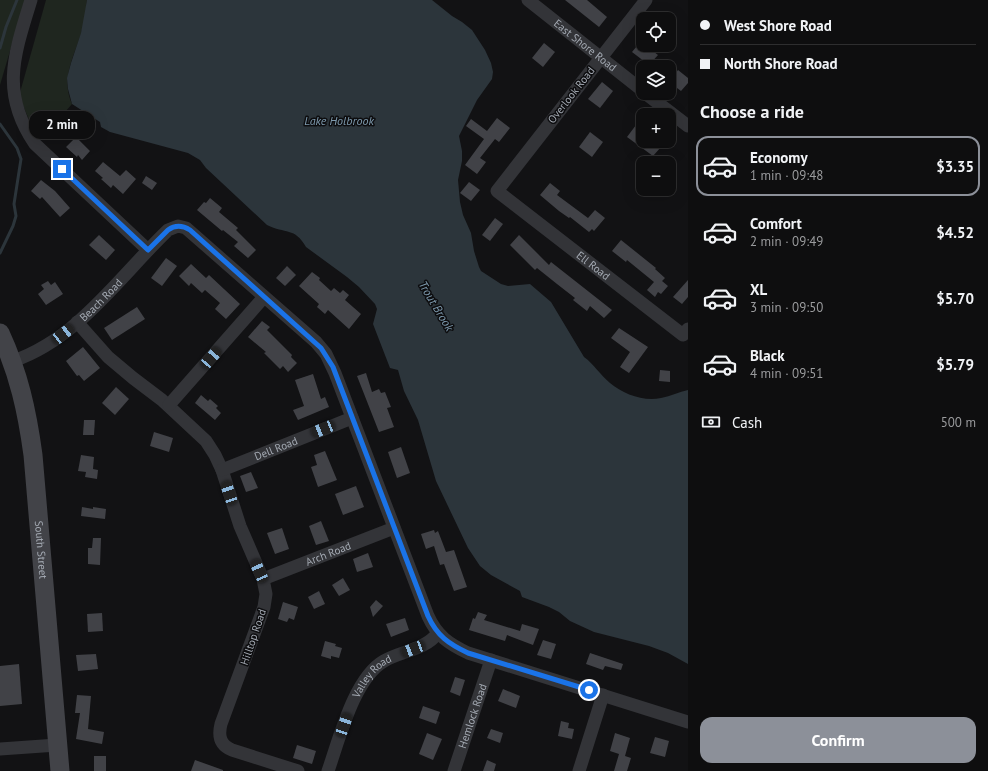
<!DOCTYPE html>
<html lang="en">
<head>
<meta charset="utf-8">
<style>
	:root { --surface:#0e0e0f; --page:#171718; --text:#f1f3f6; --muted:#9b9c9e; --line:#2e2e2f; --accent:#8c9099 }
	body { margin:0; font-family:"PT Sans",sans-serif; background:var(--page); color:var(--text); height:100vh; display:flex; flex-direction:column; font-size:15px; white-space:nowrap }
	* { box-sizing:border-box; margin:0 }
	p { font-size:13px; color:var(--muted) }
	.icon { flex:none; width:22px; height:22px; fill:none; stroke:currentColor; stroke-width:2; stroke-linecap:round; stroke-linejoin:round }
	.map { position:relative; flex:1; overflow:hidden }
	.drawer { display:flex; flex-direction:column; background:var(--surface); width:300px }
	.drawer>* { flex:none }
	.top-card { display:grid; align-content:center; height:88px; padding:0 12px; background:var(--surface) }
	.tools { position:absolute; left:636px; top:12px; display:grid; gap:8px }
	.tools a { display:grid; place-items:center; width:40px; height:40px; border-radius:8px; background:var(--surface); box-shadow:0 4px 16px #0002,0 0 0 1px var(--line); font-size:20px }
	.end { position:absolute; width:18px; height:18px; margin:-9px; border:5px solid #1a73e8; background:#fff; box-shadow:0 0 0 2px #fff }
	.from { border-radius:50% }
	.bubble { position:absolute; height:28px; border-radius:12px; background:var(--surface); box-shadow:0 4px 16px #0002,0 0 0 1px var(--line); font-size:13px; font-weight:700; line-height:28px; text-align:center }
	.car { position:absolute; width:12px; height:24px; margin:-12px -6px; border-radius:5px; box-shadow:0 0 3px 1px #0007; background:linear-gradient(#222 24%,#8ab4d8 0 40%,#222 0 76%,#8ab4d8 0 86%,#222 0) }
	.top-card b { display:flex; align-items:center; gap:14px; height:38px; font-size:15px }
	.top-card b+b { border-top:1px solid var(--line) }
	.top-card i { width:10px; height:10px; background:var(--text) }
	ul { padding:0; list-style:none }
	li { display:flex; align-items:center; gap:12px; height:60px; margin:0 8px 6px; padding:0 4px; border:2px solid transparent; border-radius:12px }
	li div { flex:1 }
	li b { display:block; font-size:15px }
	li em { font-style:normal; font-weight:700 }
	li.selected { border-color:var(--accent) }
	li>.icon { width:36px; height:36px; stroke-width:1.5 }
	h2 { padding:0 12px; font-size:18px; line-height:48px }
	.pay { display:flex; align-items:center; gap:10px; height:44px; padding:0 12px; font-size:15px }
	.pay p { margin-inline-start:auto }
	.action { display:flex; gap:8px; margin-top:auto; padding:8px 12px }
	.action a { flex:1; height:46px; border-radius:12px; background:var(--accent); color:#fff; font-size:16px; font-weight:700; line-height:46px; text-align:center }
	main { display:flex; flex:1; min-height:0 }
	.map>svg:first-child { display:block }
	.green { fill:#1f261f }
	.water { fill:#2c353b }
	.lines { fill:none; stroke-linecap:round; stroke-linejoin:round }
	.stream { stroke:#2c353b; stroke-width:3 }
	.building { fill:#414247 }
	.minor { stroke:#333438; stroke-width:13 }
	.secondary { stroke:#424348; stroke-width:19 }
	.route { stroke:#1a73e8; stroke-width:5 }
	.labels { text-anchor:middle; stroke-width:3; stroke-linejoin:round; paint-order:stroke }
	.street-label { font-size:11px; fill:#a4aab3; stroke:#0d0d0f }
	.water-label { font-size:12px; font-style:italic; fill:#7d99ad; stroke:#0d0d0f }
</style>
</head>
<body>
<main>
<div class="map">
<svg width="688" height="771" viewBox="0 0 688 771">
	<rect width="100%" height="100%" fill="#121214"/>
	<g class="green">
		<path d="M 0,0 L 25,0 L 0,85 Z"/>
		<path d="M 46,0 L 87,0 C 86,11 84,23 81,34 C 73,59 61,78 72,104 L 42,138 L 33,129 L 19,96 Z"/>
	</g>
	<path class="water" d="M 87,0 L 432,0 L 452,16 L 462,22 L 472,30 L 485,50 L 491,63 L 493,72 L 492,79 L 477,100 L 459,136 L 462,151 L 462,161 L 458,180 L 460,202 L 463,215 L 471,233 L 474,251 L 479,267 L 481,271 L 501,284 L 508,286 L 530,284 L 551,302 L 584,357 C 594,364 600,375 610,383 C 623,394 644,402 661,398 C 671,396 679,392 688,390 L 688,664 L 668,653 L 649,646 L 594,632 L 570,621 L 559,612 L 549,607 L 522,597 L 520,591 L 491,575 L 480,566 L 468,548 L 436,481 L 418,420 L 404,391 L 398,370 L 390,368 L 373,324 L 377,309 L 375,304 L 359,287 L 347,277 L 306,247 C 295,227 285,234 267,225 L 206,168 L 200,160 L 188,153 L 110,132 L 101,127 L 100,122 L 72,104 L 68,89 L 67,78 L 71,63 L 81,33 Z"/>
	<g class="lines">
		<g class="stream">
			<path d="M 0,48 L 6,27 L 17,0"/>
			<path d="M 0,124 L 17,148 L 21,159 L 14,204 L 16,216 L 13,226 L 0,253"/>
		</g>
	</g>
	<g class="building">
		<path d="M 565,0 L 587,0 L 607,17 L 599,27 Z"/>
		<path d="M 641,41 L 643,45 L 645,45 L 658,55 L 649,65 L 632,52 Z"/>
		<path d="M 544,43 L 555,52 L 543,67 L 532,58 Z"/>
		<path d="M 678,70 L 688,78 L 688,83 L 681,91 L 669,82 Z"/>
		<path d="M 602,82 L 613,91 L 600,108 L 588,99 Z"/>
		<path d="M 497,118 L 510,128 L 499,142 L 495,139 L 480,158 L 486,162 L 477,174 L 465,165 L 484,139 L 466,126 L 471,119 L 487,131 Z"/>
		<path d="M 636,125 L 643,130 L 643,141 L 653,141 L 661,147 L 653,156 L 627,137 Z"/>
		<path d="M 590,132 L 603,142 L 592,157 L 579,147 Z"/>
		<path d="M 76,137 L 90,151 L 82,160 L 78,155 L 77,157 L 66,147 Z"/>
		<path d="M 103,162 L 120,176 L 126,170 L 136,179 L 123,194 L 113,185 L 111,188 L 101,179 L 103,178 L 95,171 Z"/>
		<path d="M 146,176 L 157,183 L 152,190 L 142,183 Z"/>
		<path d="M 41,180 L 55,191 L 70,208 L 60,217 L 42,197 L 40,199 L 31,191 Z"/>
		<path d="M 469,182 L 480,190 L 471,201 L 460,193 Z"/>
		<path d="M 550,183 L 560,191 L 557,195 L 588,218 L 595,210 L 605,218 L 594,231 L 592,229 L 589,232 L 570,217 L 569,218 L 559,211 L 540,195 Z"/>
		<path d="M 210,198 L 222,208 L 219,212 L 238,228 L 236,230 L 256,250 L 248,258 L 234,246 L 238,242 L 223,230 L 222,231 L 197,210 L 204,202 L 206,203 Z"/>
		<path d="M 495,218 L 503,224 L 490,241 L 482,235 Z"/>
		<path d="M 99,235 L 115,250 L 106,260 L 89,245 Z"/>
		<path d="M 519,235 L 549,265 L 551,262 L 612,310 L 604,318 L 590,306 L 587,311 L 573,300 L 575,298 L 557,284 L 537,268 L 535,270 L 510,245 Z"/>
		<path d="M 621,240 L 656,268 L 655,269 L 665,278 L 662,281 L 668,286 L 661,294 L 658,292 L 655,297 L 647,290 L 654,282 L 627,260 L 626,262 L 612,251 Z"/>
		<path d="M 166,258 L 177,266 L 162,286 L 151,278 Z"/>
		<path d="M 191,264 L 206,278 L 209,275 L 240,304 L 226,319 L 215,309 L 220,303 L 205,290 L 202,293 L 191,283 L 189,286 L 179,276 Z"/>
		<path d="M 287,266 L 296,275 L 285,286 L 276,278 Z"/>
		<path d="M 312,272 L 320,278 L 319,280 L 331,291 L 334,288 L 340,293 L 343,290 L 349,295 L 345,300 L 361,314 L 349,329 L 328,310 L 325,314 L 317,307 L 319,304 L 299,286 Z"/>
		<path d="M 688,280 L 688,297 L 682,304 L 673,297 Z"/>
		<path d="M 48,281 L 51,285 L 55,282 L 63,294 L 46,305 L 38,294 L 44,289 L 41,285 Z"/>
		<path d="M 137,307 L 145,319 L 112,340 L 104,328 Z"/>
		<path d="M 262,321 L 270,327 L 267,330 L 292,355 L 291,357 L 297,363 L 288,372 L 283,366 L 280,369 L 264,353 L 266,352 L 248,337 Z"/>
		<path d="M 619,328 L 648,347 L 629,373 L 620,367 L 630,352 L 611,338 Z"/>
		<path d="M 83,347 L 100,368 L 84,381 L 79,375 L 77,376 L 66,361 Z"/>
		<path d="M 660,370 L 670,371 L 670,382 L 659,381 Z"/>
		<path d="M 366,373 L 372,392 L 379,389 L 381,393 L 385,392 L 391,407 L 387,408 L 394,427 L 379,432 L 357,376 Z"/>
		<path d="M 313,374 L 321,399 L 325,397 L 329,407 L 298,420 L 293,410 L 304,406 L 295,380 Z"/>
		<path d="M 116,387 L 129,399 L 115,415 L 102,403 Z"/>
		<path d="M 201,395 L 208,401 L 210,399 L 218,406 L 216,408 L 221,413 L 215,420 L 195,403 Z"/>
		<path d="M 84,420 L 95,420 L 94,435 L 83,435 Z"/>
		<path d="M 154,432 L 173,438 L 169,452 L 150,446 Z"/>
		<path d="M 401,447 L 410,473 L 397,478 L 388,452 Z"/>
		<path d="M 325,451 L 337,480 L 318,487 L 311,467 L 317,465 L 314,455 Z"/>
		<path d="M 81,455 L 94,457 L 93,469 L 98,470 L 97,479 L 85,477 L 86,472 L 78,471 Z"/>
		<path d="M 251,472 L 258,488 L 246,492 L 240,476 Z"/>
		<path d="M 356,486 L 364,507 L 343,515 L 335,494 Z"/>
		<path d="M 82,507 L 93,509 L 93,507 L 106,509 L 105,519 L 81,516 Z"/>
		<path d="M 321,521 L 329,541 L 316,545 L 309,526 Z"/>
		<path d="M 282,528 L 289,549 L 275,554 L 267,533 Z"/>
		<path d="M 434,530 L 435,533 L 438,531 L 446,552 L 454,550 L 467,587 L 454,591 L 444,564 L 440,565 L 434,546 L 426,549 L 421,534 Z"/>
		<path d="M 93,538 L 101,538 L 100,565 L 88,564 L 88,548 L 92,548 Z"/>
		<path d="M 368,553 L 373,567 L 357,572 L 353,559 Z"/>
		<path d="M 343,578 L 350,590 L 339,596 L 332,585 Z"/>
		<path d="M 319,591 L 325,604 L 314,609 L 308,597 Z"/>
		<path d="M 376,600 L 383,606 L 373,617 L 370,607 Z"/>
		<path d="M 283,602 L 298,607 L 294,620 L 289,618 L 287,622 L 278,619 Z"/>
		<path d="M 478,612 L 487,615 L 484,620 L 520,631 L 522,624 L 539,629 L 533,645 L 507,635 L 505,641 L 469,630 L 473,618 L 475,619 Z"/>
		<path d="M 102,613 L 103,631 L 88,632 L 87,614 Z"/>
		<path d="M 405,618 L 409,630 L 391,637 L 386,624 Z"/>
		<path d="M 543,640 L 556,644 L 551,659 L 537,655 Z"/>
		<path d="M 325,641 L 336,644 L 335,646 L 342,648 L 339,658 L 331,656 L 331,659 L 321,656 Z"/>
		<path d="M 590,653 L 623,664 L 621,670 L 605,666 L 603,670 L 586,664 Z"/>
		<path d="M 96,654 L 98,669 L 78,671 L 76,655 Z"/>
		<path d="M 19,664 L 22,704 L 0,706 L 0,666 Z"/>
		<path d="M 455,677 L 465,680 L 460,696 L 450,692 Z"/>
		<path d="M 503,689 L 520,696 L 516,708 L 498,701 Z"/>
		<path d="M 77,695 L 91,696 L 88,729 L 104,732 L 102,744 L 76,739 L 80,713 L 75,713 Z"/>
		<path d="M 423,706 L 440,712 L 436,724 L 419,718 Z"/>
		<path d="M 561,721 L 569,723 L 568,728 L 574,729 L 572,739 L 558,736 Z"/>
		<path d="M 491,729 L 503,733 L 500,743 L 487,738 Z"/>
		<path d="M 427,733 L 442,739 L 433,760 L 419,754 Z"/>
		<path d="M 615,733 L 630,738 L 625,756 L 631,758 L 627,771 L 614,771 L 619,754 L 610,751 Z"/>
		<path d="M 655,737 L 669,741 L 665,757 L 650,753 Z"/>
		<path d="M 297,745 L 316,751 L 312,764 L 293,758 Z"/>
		<rect x="94" y="756" width="12" height="15"/>
		<path d="M 195,760 L 223,770 L 223,771 L 191,771 Z"/>
		<path d="M 487,760 L 496,764 L 494,771 L 483,771 Z"/>
	</g>
	<g class="lines">
		<g class="minor">
			<path d="M 31,0 C 14,55 0,93 35,144 L 148,250"/>
			<path id="s1" d="M 528,0 L 643,91"/>
			<path id="s2" d="M 646,0 L 497,191 L 683,335 L 688,329"/>
			<path d="M 645,93 L 688,126"/>
			<path d="M 77,322 L 108,357 L 133,378 L 162,400 L 206,441 L 215,455 L 222,470 L 240,526 L 263,579 L 266,594 L 264,607 L 221,724 C 218,736 220,745 232,750 L 298,771"/>
			<path id="s3" d="M 13,361 C 78,339 120,276 168,230 L 178,226 L 186,228 L 316,342 L 326,354 L 335,373 L 428,616 C 437,636 449,644 468,653 L 688,722"/>
			<path d="M 169,405 L 264,297"/>
			<path id="s4" d="M 222,470 L 352,418"/>
			<path id="s5" d="M 263,579 L 394,528"/>
			<path d="M 0,749 L 57,745"/>
			<path id="s6" d="M 328,771 C 339,740 354,678 384,661 C 401,651 425,650 438,633"/>
			<path id="s7" d="M 454,771 L 491,660"/>
			<path d="M 579,771 L 603,695"/>
		</g>
		<path class="secondary" id="s8" d="M 0,333 C 19,374 27,411 33,455 L 60,771"/>
	</g>
	<g class="lines">
		<path class="route" d="M 62,169 L 148,250 L 168,230 C 175,225 182,225 190,230 L 321,348 L 333,367 L 428,616 C 437,636 449,644 468,653 L 589,690"/>
	</g>
	<g class="labels">
		<g class="street-label">
			<text dy="4" stroke="none"><textPath href="#s1" startOffset="73">East Shore Road</textPath></text>
			<text transform="translate(571 95) rotate(-52)" y="4">Overlook Road</text>
			<text dy="4" stroke="none"><textPath href="#s2" startOffset="364">Ell Road</textPath></text>
			<text dy="4" stroke="none"><textPath href="#s3" startOffset="108">Beach Road</textPath></text>
			<text dy="4" stroke="none"><textPath href="#s4" startOffset="58">Dell Road</textPath></text>
			<text dy="4" stroke="none"><textPath href="#s8" startOffset="222">South Street</textPath></text>
			<text dy="4" stroke="none"><textPath href="#s5" startOffset="70">Arch Road</textPath></text>
			<text transform="translate(253 637) rotate(-71)" y="4">Hilltop Road</text>
			<text dy="4" stroke="none"><textPath href="#s6" startOffset="106">Valley Road</textPath></text>
			<text dy="4" stroke="none"><textPath href="#s7" startOffset="58">Hemlock Road</textPath></text>
		</g>
		<g class="water-label">
			<text x="339" y="125">Lake Holbrook</text>
			<text transform="translate(436 306) rotate(59)" y="4">Trout Brook</text>
		</g>
	</g>
</svg>
<div class="tools">
<a><svg class="icon" aria-label="locate" viewBox="0 0 24 24"><circle cx="12" cy="12" r="6"/><path d="M12 2v4M12 18v4M2 12h4M18 12h4"/></svg></a>
<a><svg class="icon" aria-label="layers" viewBox="0 0 24 24"><path d="M12 4l9 5-9 5-9-5zM3 14l9 5 9-5"/></svg></a>
<a>+</a>
<a>−</a>
</div>
<i class="end from" style="left:589px;top:690px"></i>
<i class="end" style="left:62px;top:169px"></i>
<div class="bubble" style="left:29px;top:111px;width:66px">2 min</div>
<i class="car" style="left:63px;top:334px;rotate:52deg"></i>
<i class="car" style="left:211px;top:358px;rotate:41deg"></i>
<i class="car" style="left:323px;top:429px;rotate:248deg"></i>
<i class="car" style="left:229px;top:493px;rotate:342deg"></i>
<i class="car" style="left:259px;top:571px;rotate:336deg"></i>
<i class="car" style="left:413px;top:649px;rotate:249deg"></i>
<i class="car" style="left:344px;top:725px;rotate:19deg"></i>
</div>
<section class="drawer">
<div class="top-card">
<b><i class="from"></i>West Shore Road</b>
<b><i></i>North Shore Road</b>
</div>
<h2>Choose a ride</h2>
<ul>
<li class="selected"><svg class="icon" aria-label="car" viewBox="0 0 24 24"><path d="M5 17H2v-5l4-1 3-4h7l3 4 3 1v5h-3M9 17h6M6 11h13"/><circle cx="7" cy="17" r="2"/><circle cx="17" cy="17" r="2"/></svg><div><b>Economy</b><p>1 min · 09:48</p></div><em>$3.35</em></li>
<li><svg class="icon" aria-label="car" viewBox="0 0 24 24"><path d="M5 17H2v-5l4-1 3-4h7l3 4 3 1v5h-3M9 17h6M6 11h13"/><circle cx="7" cy="17" r="2"/><circle cx="17" cy="17" r="2"/></svg><div><b>Comfort</b><p>2 min · 09:49</p></div><em>$4.52</em></li>
<li><svg class="icon" aria-label="car" viewBox="0 0 24 24"><path d="M5 17H2v-5l4-1 3-4h7l3 4 3 1v5h-3M9 17h6M6 11h13"/><circle cx="7" cy="17" r="2"/><circle cx="17" cy="17" r="2"/></svg><div><b>XL</b><p>3 min · 09:50</p></div><em>$5.70</em></li>
<li><svg class="icon" aria-label="car" viewBox="0 0 24 24"><path d="M5 17H2v-5l4-1 3-4h7l3 4 3 1v5h-3M9 17h6M6 11h13"/><circle cx="7" cy="17" r="2"/><circle cx="17" cy="17" r="2"/></svg><div><b>Black</b><p>4 min · 09:51</p></div><em>$5.79</em></li>
</ul>
<div class="pay"><svg class="icon" aria-label="cash" viewBox="0 0 24 24"><path d="M3 7h18v10H3z"/><circle cx="12" cy="12" r="2"/></svg>Cash<p>500 m</p></div>
<div class="action"><a>Confirm</a></div>
</section>
</main>
</body>
</html>
